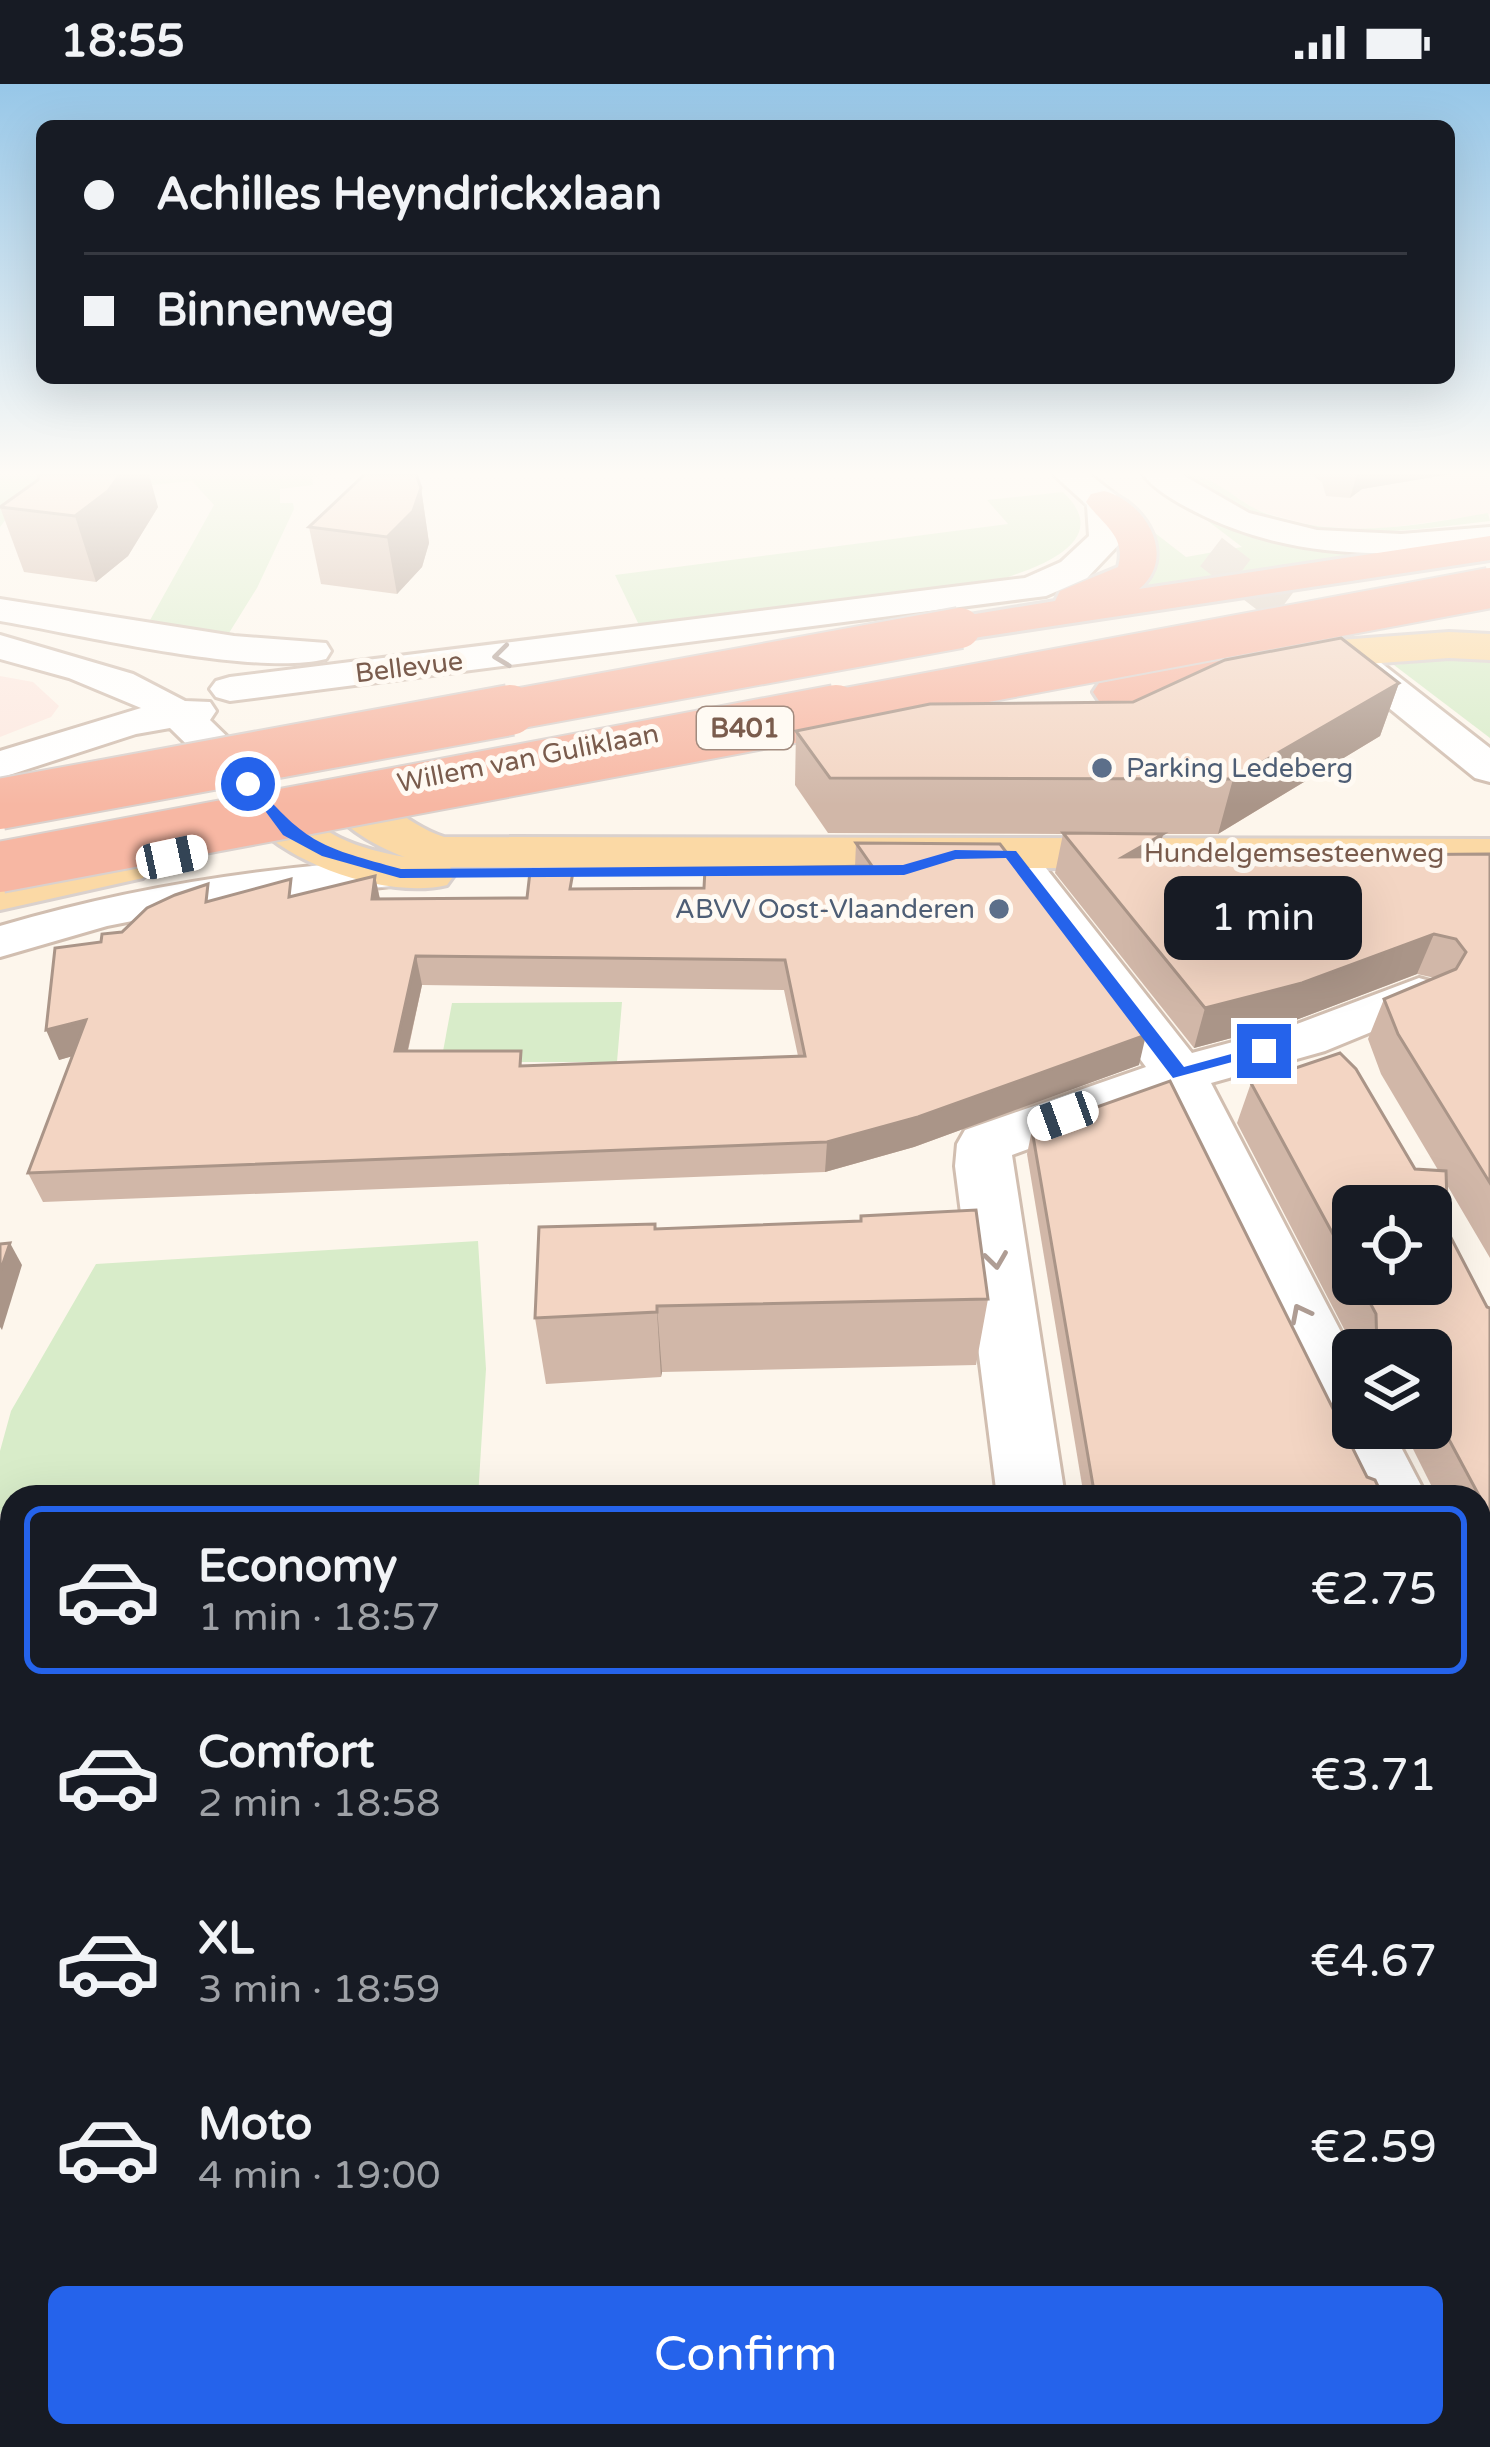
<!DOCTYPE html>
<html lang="en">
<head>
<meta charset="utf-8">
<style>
	:root { --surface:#171b24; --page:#20242c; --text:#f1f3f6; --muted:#9ea1a6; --line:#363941; --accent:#2563eb }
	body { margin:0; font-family:"Varela Round",sans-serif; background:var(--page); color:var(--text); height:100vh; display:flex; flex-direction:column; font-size:45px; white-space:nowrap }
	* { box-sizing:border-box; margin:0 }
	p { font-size:39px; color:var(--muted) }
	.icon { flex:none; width:66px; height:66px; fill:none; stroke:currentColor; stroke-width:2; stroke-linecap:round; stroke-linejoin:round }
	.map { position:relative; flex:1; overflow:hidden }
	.drawer { position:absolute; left:0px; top:1401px; width:1491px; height:963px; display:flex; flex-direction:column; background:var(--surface); border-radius:36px 36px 0 0; box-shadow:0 12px 48px #0002 }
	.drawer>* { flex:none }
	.top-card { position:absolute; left:36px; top:36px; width:1419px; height:264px; border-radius:18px; box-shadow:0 12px 48px #0002; display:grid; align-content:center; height:264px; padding:0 48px; background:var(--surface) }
	.buttons { position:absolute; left:1332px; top:1101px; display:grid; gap:24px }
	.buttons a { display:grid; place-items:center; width:120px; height:120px; border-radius:18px; background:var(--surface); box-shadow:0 12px 48px #0002; font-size:60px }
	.end { position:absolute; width:54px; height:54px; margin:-27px; border:15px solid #2563eb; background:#fff; box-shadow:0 0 0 6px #fff }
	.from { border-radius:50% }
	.bubble { position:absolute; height:84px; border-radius:18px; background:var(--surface); box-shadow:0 12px 48px #0002; font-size:39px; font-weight:600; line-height:84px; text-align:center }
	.car { position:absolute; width:36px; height:72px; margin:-36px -18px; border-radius:15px; box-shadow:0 0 9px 3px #0007; background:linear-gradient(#fff 24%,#345 0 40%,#fff 0 76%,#345 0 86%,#fff 0) }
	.top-card b { display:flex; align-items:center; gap:42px; height:114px; font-size:45px }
	.top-card b+b { border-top:3px solid var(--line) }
	.top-card i { width:30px; height:30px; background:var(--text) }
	ul { padding:21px 0 0; list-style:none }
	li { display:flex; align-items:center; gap:36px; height:168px; margin:0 24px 18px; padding:0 24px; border:6px solid transparent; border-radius:18px }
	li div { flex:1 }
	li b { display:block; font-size:45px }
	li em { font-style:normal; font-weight:600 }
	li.selected { border-color:var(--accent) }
	li>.icon { width:108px; height:108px; stroke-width:1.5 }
	.action { display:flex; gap:24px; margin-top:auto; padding:24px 48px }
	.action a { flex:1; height:138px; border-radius:18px; background:var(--accent); color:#fff; font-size:48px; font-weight:600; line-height:138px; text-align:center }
	.status { display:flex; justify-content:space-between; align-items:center; height:84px; padding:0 60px; background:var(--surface); direction:ltr }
	.status svg { height:33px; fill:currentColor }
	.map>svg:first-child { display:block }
	.commercial { fill:#fde8e0 }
	.green { fill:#d8ecc9 }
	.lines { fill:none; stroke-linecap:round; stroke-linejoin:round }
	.minor-tunnel { stroke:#dcd0c4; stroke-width:36; stroke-dasharray:36 18; stroke-linecap:butt }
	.minor-casing { stroke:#d1beb0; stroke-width:6 }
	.major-casing { stroke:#dad1cd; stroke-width:6 }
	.highway-casing { stroke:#dad1cd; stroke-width:6 }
	.minor { fill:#fff; fill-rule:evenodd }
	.major { fill:#fbd9a5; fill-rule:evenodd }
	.highway { fill:#f7b7a3; fill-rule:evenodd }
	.tram-far1 { stroke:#b9a8c9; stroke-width:3 }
	.tram { stroke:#b9a8c9; stroke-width:4.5 }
	.highway-bridge-far1-casing { stroke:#dad1cd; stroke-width:44; stroke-linecap:butt }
	.highway-bridge-casing { stroke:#dad1cd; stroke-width:54; stroke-linecap:butt }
	.highway-bridge-far1 { stroke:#f7b7a3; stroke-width:40 }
	.highway-bridge { stroke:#f7b7a3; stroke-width:50 }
	.wall { fill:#d1b7a8; fill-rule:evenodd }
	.shaded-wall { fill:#aa9588 }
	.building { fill:#f3d5c3; stroke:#aa9588; stroke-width:3; fill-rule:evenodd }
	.oneway { stroke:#af9d94 }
	.route { fill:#2563eb }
	.service-dot { fill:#5c6f8a; stroke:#fffaf3; stroke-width:4.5 }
	.labels { text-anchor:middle; stroke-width:10; stroke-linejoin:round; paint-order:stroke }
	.far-street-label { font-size:27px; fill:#7a5c4d; stroke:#fffaf3 }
	.shield { fill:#fffaf3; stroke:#a28b7f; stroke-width:3 }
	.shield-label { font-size:27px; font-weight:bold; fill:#7a5c4d }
	.far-service-label { font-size:27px; fill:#4e5e75; stroke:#fffaf3; text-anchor:start }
</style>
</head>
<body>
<div class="status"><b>18:55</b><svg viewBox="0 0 49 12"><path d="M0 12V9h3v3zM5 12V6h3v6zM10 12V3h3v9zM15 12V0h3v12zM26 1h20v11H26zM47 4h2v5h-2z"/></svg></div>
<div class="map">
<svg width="1490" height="2363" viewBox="0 0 1490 2363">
	<rect width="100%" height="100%" fill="#fdf6ec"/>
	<g class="commercial">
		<path d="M 1200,390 L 1490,390 L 1490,430 L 1371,446 L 1314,442 L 1258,427 Z"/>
		<path d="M 0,592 L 33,598 L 59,622 L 51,633 L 0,653 Z"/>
	</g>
	<g class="green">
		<path d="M 0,390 L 337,390 L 312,393 L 313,401 L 280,405 L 280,419 L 293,419 L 294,425 L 257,504 L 229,549 L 149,538 L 214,421 L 192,397 L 22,414 L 0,443 Z"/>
		<path d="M 1185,390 C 1215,390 1238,420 1267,430 C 1340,456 1414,442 1488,429 L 1490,437 C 1374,451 1284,464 1185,390 Z"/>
		<path d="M 1063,408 C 1118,460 1029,486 993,498 L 639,541 L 615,491 L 1008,440 L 987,416 Z"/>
		<path d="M 1200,431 L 1206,431 L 1392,469 L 1124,508 C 1148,485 1163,475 1146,442 L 1186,473 L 1242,463 Z"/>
		<path d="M 1458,574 L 1490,575 L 1490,654 L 1394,581 Z"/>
		<path d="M 622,918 L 617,978 L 441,978 L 452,919 Z"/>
		<path d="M 478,1157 L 486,1285 L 478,1413 L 12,1413 L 12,1429 L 0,1429 L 0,1367 L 11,1327 L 96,1180 Z"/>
	</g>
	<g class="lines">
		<path class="minor-tunnel" d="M 1211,468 L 1347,572"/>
		<g class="minor-casing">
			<g id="minor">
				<path d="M 1053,390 L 1089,390 L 1116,411 L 1124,455 L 1087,494 L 1046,512 L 230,617 L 216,613 L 210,605 L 216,597 L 230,593 L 1025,494 L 1061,478 L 1089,452 L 1087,421 Z"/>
				<path d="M 1143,390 L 1181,390 L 1249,429 L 1317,446 L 1401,450 L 1490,443 L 1490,463 C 1387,473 1290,476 1196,428 C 1178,419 1154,406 1143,390 Z"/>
				<path d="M 0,515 L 234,552 L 326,559 L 331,567 L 326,575 C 254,593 79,550 0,537 Z"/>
				<path d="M 0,551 L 133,590 L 185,617 L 210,618 L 216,627 L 210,636 L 252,677 L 286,724 L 280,733 L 264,737 L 248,733 L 222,695 L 170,644 L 136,650 L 0,694 L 0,667 L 141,624 L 69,594 L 0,575 Z"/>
				<path d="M 1366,574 L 1380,578 L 1490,664 L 1490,698 L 1475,694 L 1352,594 L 1346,586 L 1352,578 Z"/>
				<path d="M 1011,756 L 1027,760 L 1192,969 L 1289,943 L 1419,894 L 1437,899 L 1444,910 L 1437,921 L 1325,967 L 1211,999 L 1353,1271 L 1353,1344 L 1391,1344 L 1427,1413 L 1359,1413 L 1165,1015 L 1012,1071 L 1065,1413 L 997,1413 L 955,1082 L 957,1060 L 965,1046 L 1146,983 L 988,770 L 995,760 Z"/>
				<path d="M 401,775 L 417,779 L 424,789 L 417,799 L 198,824 L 107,842 L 0,873 L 0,842 C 131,803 264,783 401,775 Z"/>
				<path d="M 1479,1550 L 1490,1554 L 1490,1640 L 1479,1636 Z"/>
				<rect x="1479" y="1706" width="11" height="80"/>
				<path d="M 12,1788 L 12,1870 L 0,1871 L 0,1789 Z"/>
				<path d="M 1292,2352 L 1392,2352 L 1393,2363 L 1291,2363 Z"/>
			</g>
		</g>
		<g class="major-casing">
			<g id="major">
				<path d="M 1449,548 L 1490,550 L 1490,576 L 1449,574 L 1285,586 L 1270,582 L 1264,573 L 1270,564 L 1285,560 Z"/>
				<path d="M 342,696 C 375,704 404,740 444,753 L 1490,755 L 1490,785 L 450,783 L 455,790 L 447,801 C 385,816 276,777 240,724 L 247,714 C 285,704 307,738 340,754 C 361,764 382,769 405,773 C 371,761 339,740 318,710 L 325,700 Z"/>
				<path d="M 125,768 L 143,772 L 150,783 L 143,794 L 0,826 L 0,794 Z"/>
			</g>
		</g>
		<g class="highway-casing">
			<g id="highway">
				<path d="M 1104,407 C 1146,418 1178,473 1139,505 L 1490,452 L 1490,476 L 960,556 L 945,553 L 939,544 L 945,535 L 1055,517 L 1060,507 L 1118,483 C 1127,452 1102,440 1086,418 L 1091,410 Z"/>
				<path d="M 1276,562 L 1291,566 L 1297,575 L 1291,584 L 1115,621 L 1099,617 L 1093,608 L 1099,599 Z"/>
			</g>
		</g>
		<use href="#minor" class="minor"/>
		<use href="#major" class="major"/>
		<use href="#highway" class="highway"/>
		<g class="tram-far1">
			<path d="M 1479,1731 L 1490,1731"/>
			<path d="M 1479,1762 L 1490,1762"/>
		</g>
		<g class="tram">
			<path d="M 0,1813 L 12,1812"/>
			<path d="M 0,1846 L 12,1845"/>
		</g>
		<g class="highway-bridge-far1-casing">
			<g id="highway-bridge-far1">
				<path d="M 494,629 L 960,544"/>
				<path d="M 820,629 L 1490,504"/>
			</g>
		</g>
		<g class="highway-bridge-casing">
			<g id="highway-bridge">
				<path d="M 0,720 L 510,626"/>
				<path d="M 0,783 L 836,626"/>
			</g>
		</g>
		<use href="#highway-bridge-far1" class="highway-bridge-far1"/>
		<use href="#highway-bridge" class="highway-bridge"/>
	</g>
	<g class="wall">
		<path d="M 1310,390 L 1451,390 L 1362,405 L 1350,414 L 1326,412 L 1322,398 Z"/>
		<path d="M 421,404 L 429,459 L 422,483 L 397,510 L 321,500 L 309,443 Z"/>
		<path d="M 0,423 L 158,423 L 128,472 L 96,498 L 24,488 Z"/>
		<path d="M 1399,599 L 1380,652 L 1218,750 L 1163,750 L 1158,773 L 1490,770 L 1490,1174 L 1447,1101 L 1448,1148 L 1487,1223 L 1490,1224 L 1490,1518 L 1479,1496 L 1479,1413 L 1437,1413 L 1410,1359 L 1405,1361 L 1394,1344 L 1431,1344 L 1431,1266 L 1355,1266 L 1237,1039 L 1251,999 L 1415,1085 L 1438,1086 L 1381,990 L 1368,955 L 1384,915 L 1435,894 L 1417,890 L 1288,939 L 1194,964 L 1055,789 L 1063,750 L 828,749 L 795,701 L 796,647 L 1133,618 ZM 1353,1122 L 1431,1200 L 1353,1200 Z"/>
		<path d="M 856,759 L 1139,981 L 914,1063 L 825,1088 L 43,1118 L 28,1089 L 72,972 L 59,976 L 101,858 L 122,848 L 213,816 L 296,811 L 375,792 L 380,815 L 527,814 L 575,805 L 704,804 L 855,783 ZM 422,901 L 784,906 L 798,972 L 523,982 L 408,967 Z"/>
		<path d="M 1032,1046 L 1367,1393 L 1383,1413 L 1084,1413 L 1027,1070 Z"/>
		<path d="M 655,1145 L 988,1215 L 976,1281 L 662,1288 L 661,1293 L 546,1300 L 535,1234 Z"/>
		<path d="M 0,1511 L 12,1512 L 12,1752 L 0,1753 Z"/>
		<path d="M 1479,1655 L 1490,1655 L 1490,1664 L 1482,1673 L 1479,1673 Z"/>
		<path d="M 1479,1778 L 1490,1778 L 1490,2083 L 1479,2084 Z"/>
		<path d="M 0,1862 L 12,1862 L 12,1993 L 0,1994 Z"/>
		<path d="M 952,2352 L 997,2352 L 996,2363 L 951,2363 Z"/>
		<path d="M 1099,2352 L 1303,2352 L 1302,2359 L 1310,2363 L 1099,2363 Z"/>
		<path d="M 1396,2352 L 1479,2352 L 1490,2363 L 1396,2363 Z"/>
	</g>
	<g class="shaded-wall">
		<path d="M 120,390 L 149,390 L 158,423 L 128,472 L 96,498 L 75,432 Z"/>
		<path d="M 1357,390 L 1451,390 L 1362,405 L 1350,414 Z"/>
		<path d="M 421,404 L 429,459 L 422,483 L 397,510 L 387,453 Z"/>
		<path d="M 1399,599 L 1380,652 L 1218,750 L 1233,695 Z"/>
		<path d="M 1163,750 L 1154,789 L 1123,773 Z"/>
		<path d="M 375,792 L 381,821 L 372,815 Z"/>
		<path d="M 1434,850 L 1417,890 L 1288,939 L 1194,964 L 1205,924 Z"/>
		<path d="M 416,872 L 422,901 L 401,996 L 395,967 Z"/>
		<path d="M 86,936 L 98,965 L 59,976 L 46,946 Z"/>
		<path d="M 1146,951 L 1139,981 L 914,1063 L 825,1088 L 827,1058 Z"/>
		<path d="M 10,1159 L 22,1181 L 2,1246 L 0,1243 L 0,1188 Z"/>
		<path d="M 657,1222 L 662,1288 L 661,1293 L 657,1228 Z"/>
		<path d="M 1415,1344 L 1419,1344 L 1410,1359 L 1405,1361 Z"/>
	</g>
	<g class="building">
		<path d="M 39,390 L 120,390 L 108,407 L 75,432 L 0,423 L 38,396 Z"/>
		<path d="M 365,390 L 416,390 L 421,404 L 413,427 L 387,453 L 309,443 Z"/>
		<path d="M 1341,554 L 1399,599 L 1233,695 L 830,694 L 796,647 L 930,620 L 1133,618 L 1225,576 Z"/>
		<path d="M 1063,749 L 1163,750 L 1123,773 L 1490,770 L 1490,1099 L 1398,950 L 1384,915 L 1456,885 L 1466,868 L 1456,855 L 1434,850 L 1302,899 L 1205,924 Z"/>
		<path d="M 856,759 L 1000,760 L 1146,951 L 918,1033 L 827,1058 L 28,1089 L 86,936 L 46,946 L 55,864 L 101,858 L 102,850 L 122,848 L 147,824 L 175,811 L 208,800 L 206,818 L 291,795 L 289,813 L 375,792 L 372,815 L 527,814 L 530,788 L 573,788 L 570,805 L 704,804 L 705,785 L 872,782 ZM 416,872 L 785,876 L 805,972 L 520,982 L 521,967 L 395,967 Z"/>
		<path d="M 1340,969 L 1356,985 L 1415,1085 L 1446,1087 L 1448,1148 L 1487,1223 L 1490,1224 L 1490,1432 L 1431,1322 L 1431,1266 L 1377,1266 L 1376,1230 L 1360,1200 L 1431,1200 L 1431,1122 L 1353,1122 L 1353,1187 L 1251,999 Z"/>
		<path d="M 1170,997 L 1367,1393 L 1375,1396 L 1383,1413 L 1095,1413 L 1032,1046 Z"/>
		<path d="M 976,1126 L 988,1215 L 657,1222 L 657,1228 L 535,1234 L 539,1143 L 655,1140 L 655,1145 L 861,1137 L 861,1132 Z"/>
		<path d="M 10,1159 L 0,1188 L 0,1160 Z"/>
		<path d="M 0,1511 L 12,1512 L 12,1728 L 0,1728 Z"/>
		<path d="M 1479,1613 L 1490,1636 L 1490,1655 L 1479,1655 Z"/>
		<path d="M 1479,1778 L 1490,1778 L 1490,2074 L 1479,2075 Z"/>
		<path d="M 0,1862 L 12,1862 L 12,1979 L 0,1980 Z"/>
		<path d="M 1479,2093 L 1490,2095 L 1490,2363 L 1409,2363 L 1415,2363 L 1415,2352 L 1479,2352 Z"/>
		<path d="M 12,2228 L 12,2352 L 558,2352 L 557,2360 L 567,2363 L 0,2363 L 0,2231 Z"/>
		<path d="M 676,2352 L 801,2352 L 800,2363 L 674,2363 Z"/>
		<path d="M 958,2352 L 997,2352 L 996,2363 L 957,2363 Z"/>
		<path d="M 1109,2352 L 1303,2352 L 1302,2359 L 1310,2363 L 1109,2363 Z"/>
	</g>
	<defs><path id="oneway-chevron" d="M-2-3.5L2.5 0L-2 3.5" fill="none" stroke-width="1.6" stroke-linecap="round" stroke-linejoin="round" transform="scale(3)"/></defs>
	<g class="oneway">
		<use href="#oneway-chevron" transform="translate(502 572) rotate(173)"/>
		<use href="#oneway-chevron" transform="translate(996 1176) rotate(82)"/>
		<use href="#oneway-chevron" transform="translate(1300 1229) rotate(-117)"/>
	</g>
	<linearGradient id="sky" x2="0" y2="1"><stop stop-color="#97c7e8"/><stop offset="0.54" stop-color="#fefbf6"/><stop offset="1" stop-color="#fefbf6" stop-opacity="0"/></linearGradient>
	<rect width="1490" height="721" fill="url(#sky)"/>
	<path class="route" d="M 243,697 L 253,697 C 307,761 322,763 401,785 L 903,781 L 955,766 L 1016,767 L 1184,983 L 1264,961 L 1273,967 L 1173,994 L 1006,774 L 956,775 L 904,791 L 400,794 L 322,772 L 283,751 Z"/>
	<g class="service-dot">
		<circle cx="1102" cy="684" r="12"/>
		<circle cx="999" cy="825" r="12"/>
	</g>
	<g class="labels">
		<g class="far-street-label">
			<text transform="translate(409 583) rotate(-7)" y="9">Bellevue</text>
			<text transform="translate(528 674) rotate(-11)" y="9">Willem van Guliklaan</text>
			<text x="1294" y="778">Hundelgemsesteenweg</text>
		</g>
		<rect class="shield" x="697" y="623" width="96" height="42" rx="9"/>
		<g class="shield-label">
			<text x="745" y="653">B401</text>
		</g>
		<g class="far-service-label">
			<text x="1126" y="693">Parking Ledeberg</text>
			<text x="975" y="834" text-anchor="end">ABVV Oost-Vlaanderen</text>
		</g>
	</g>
</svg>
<div class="buttons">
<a><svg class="icon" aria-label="locate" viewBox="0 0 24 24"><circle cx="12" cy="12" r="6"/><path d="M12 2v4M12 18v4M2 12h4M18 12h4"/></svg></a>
<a><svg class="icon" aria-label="layers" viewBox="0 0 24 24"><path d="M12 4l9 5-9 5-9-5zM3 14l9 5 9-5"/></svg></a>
</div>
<i class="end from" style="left:248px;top:700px"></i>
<i class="end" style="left:1264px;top:967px"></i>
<div class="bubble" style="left:1164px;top:792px;width:198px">1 min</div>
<i class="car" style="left:172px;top:773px;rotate:78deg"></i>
<i class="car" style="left:1063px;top:1032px;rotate:250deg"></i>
<div class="top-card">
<b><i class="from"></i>Achilles Heyndrickxlaan</b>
<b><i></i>Binnenweg</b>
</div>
<section class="drawer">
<ul>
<li class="selected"><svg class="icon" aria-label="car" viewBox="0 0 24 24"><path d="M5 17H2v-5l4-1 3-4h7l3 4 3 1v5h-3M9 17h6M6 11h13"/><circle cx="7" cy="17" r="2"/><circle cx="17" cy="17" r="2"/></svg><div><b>Economy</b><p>1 min · 18:57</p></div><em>€2.75</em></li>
<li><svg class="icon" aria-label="car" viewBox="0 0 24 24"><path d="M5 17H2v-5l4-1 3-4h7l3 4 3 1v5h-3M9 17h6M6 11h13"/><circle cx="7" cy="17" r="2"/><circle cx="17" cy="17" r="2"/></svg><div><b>Comfort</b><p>2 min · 18:58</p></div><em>€3.71</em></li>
<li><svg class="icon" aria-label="car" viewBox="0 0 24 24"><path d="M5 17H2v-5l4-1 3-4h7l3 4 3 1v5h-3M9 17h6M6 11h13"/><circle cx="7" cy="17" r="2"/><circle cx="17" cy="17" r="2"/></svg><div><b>XL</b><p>3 min · 18:59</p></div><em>€4.67</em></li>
<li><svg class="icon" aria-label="car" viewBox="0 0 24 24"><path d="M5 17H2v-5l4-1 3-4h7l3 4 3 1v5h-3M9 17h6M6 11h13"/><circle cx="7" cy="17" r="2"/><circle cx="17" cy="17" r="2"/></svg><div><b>Moto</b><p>4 min · 19:00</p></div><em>€2.59</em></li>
</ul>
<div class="action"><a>Confirm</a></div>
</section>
</div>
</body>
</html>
